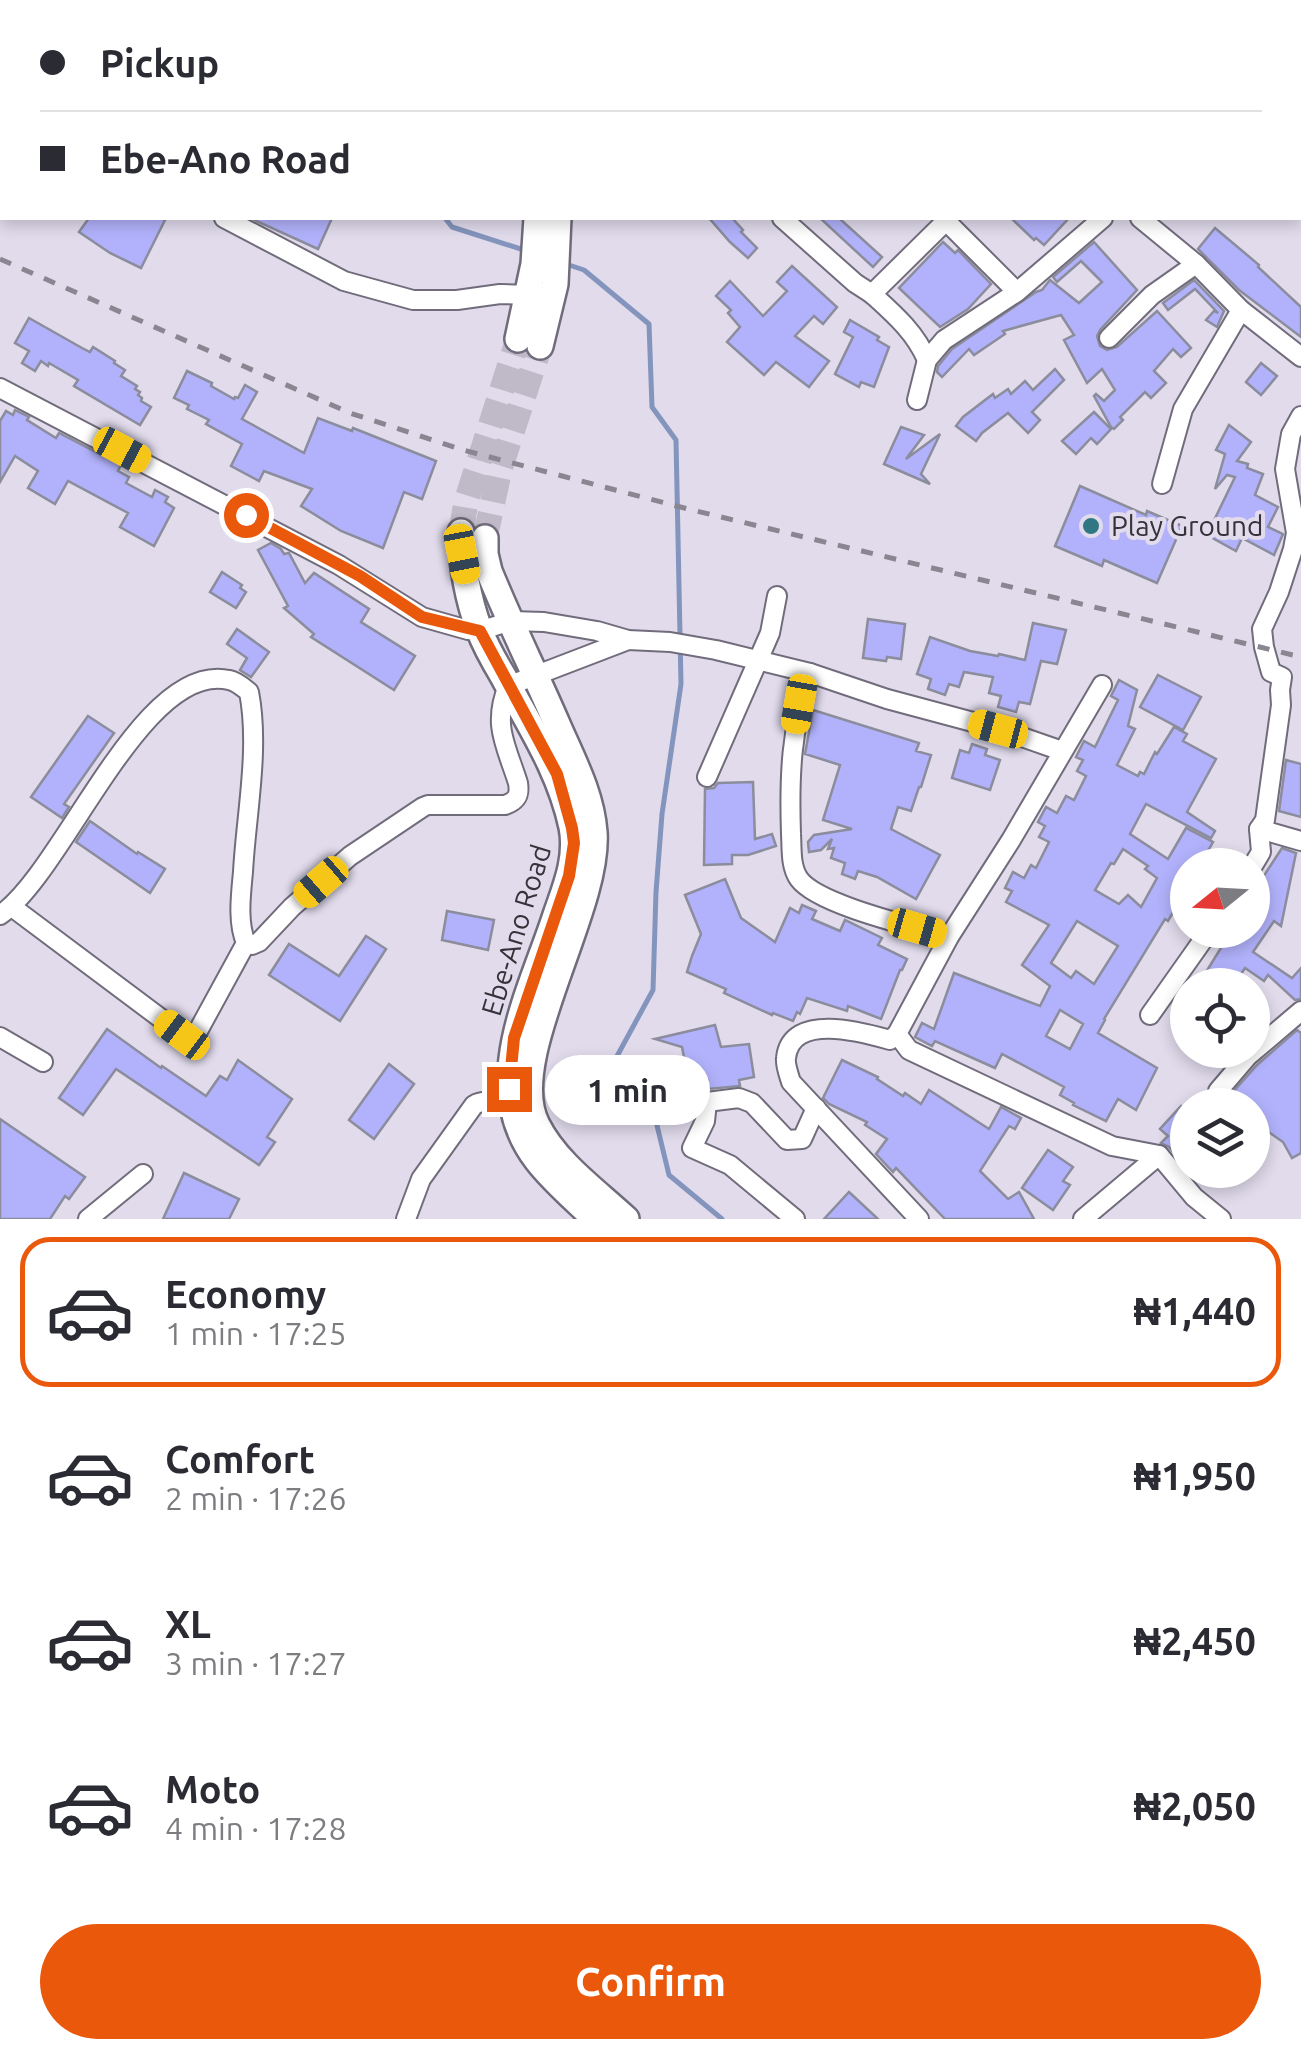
<!DOCTYPE html>
<html lang="en">
<head>
<meta charset="utf-8">
<style>
	:root { --surface:#fff; --page:#f7f7f7; --text:#2b2b33; --muted:#7c7c81; --line:#e1e1e2; --accent:#ea580c }
	body { margin:0; font-family:Ubuntu,sans-serif; background:var(--page); color:var(--text); height:100vh; display:flex; flex-direction:column; font-size:38px; white-space:nowrap }
	* { box-sizing:border-box; margin:0 }
	p { font-size:32px; color:var(--muted) }
	.icon { flex:none; width:55px; height:55px; fill:none; stroke:currentColor; stroke-width:2; stroke-linecap:round; stroke-linejoin:round }
	.map { position:relative; height:1219px; overflow:hidden }
	.sheet { display:flex; flex-direction:column; background:var(--surface); flex:1 }
	.sheet>* { flex:none }
	.banner { position:absolute; left:0px; top:0px; width:1302px; height:220px; box-shadow:0 5px 15px #0003; display:grid; align-content:center; height:220px; padding:0 40px; background:var(--surface) }
	.needle { width:65px; rotate:252deg }
	.controls { position:absolute; left:1170px; top:848px; display:grid; gap:20px }
	.controls a { display:grid; place-items:center; width:100px; height:100px; border-radius:50%; background:var(--surface); box-shadow:0 5px 15px #0003; font-size:50px }
	.end { position:absolute; width:45px; height:45px; margin:-22px; border:12px solid #ea580c; background:#fff; box-shadow:0 0 0 5px #fff }
	.from { border-radius:50% }
	.bubble { position:absolute; height:70px; border-radius:35px; background:var(--surface); box-shadow:0 5px 15px #0003; font-size:32px; font-weight:600; line-height:70px; text-align:center }
	.car { position:absolute; width:30px; height:60px; margin:-30px -15px; border-radius:12px; box-shadow:0 0 8px 2px #0007; background:linear-gradient(#f5c518 24%,#345 0 40%,#f5c518 0 76%,#345 0 86%,#f5c518 0) }
	.banner b { display:flex; align-items:center; gap:35px; height:95px; font-size:38px }
	.banner b+b { border-top:2px solid var(--line) }
	.banner i { width:25px; height:25px; background:var(--text) }
	ul { padding:18px 0 0; list-style:none }
	li { display:flex; align-items:center; gap:30px; height:150px; margin:0 20px 15px; padding:0 20px; border:5px solid transparent; border-radius:30px }
	li div { flex:1 }
	li b { display:block; font-size:38px }
	li em { font-style:normal; font-weight:600 }
	li.on { border-color:var(--accent) }
	li>.icon { width:90px; height:90px; stroke-width:1.5 }
	.cta { display:flex; gap:20px; margin-top:auto; padding:20px 40px }
	.cta a { flex:1; height:115px; border-radius:60px; background:var(--accent); color:#fff; font-size:40px; font-weight:600; line-height:115px; text-align:center }
	.map>svg:first-child { display:block }
	.lines { fill:none; stroke-linecap:round; stroke-linejoin:round }
	.stream { stroke:#8394bd; stroke-width:5 }
	.building { fill:#b2b2fc; stroke:#8b8c9c; stroke-width:2.5; fill-rule:evenodd }
	.secondary-tunnel { stroke:#bfb9c8; stroke-width:25; stroke-dasharray:25 12; stroke-linecap:butt }
	.street-casing { stroke:#716c7b; stroke-width:22 }
	.secondary-casing { stroke:#716c7b; stroke-width:30 }
	.street { stroke:#fff; stroke-width:18 }
	.secondary { stroke:#fff; stroke-width:25 }
	.rail { stroke:#898591; stroke-width:5; stroke-dasharray:12 12; stroke-linecap:butt }
	.route { stroke:#ea580c; stroke-width:12 }
	.poi-dot { fill:#317783; stroke:#e1dbec; stroke-width:4 }
	.labels { text-anchor:middle; stroke-width:8; stroke-linejoin:round; paint-order:stroke }
	.poi-label { font-size:28px; fill:#353239; stroke:#e1dbec; text-anchor:start }
	.street-label { font-size:28px; fill:#353239; stroke:#e1dbec }
</style>
</head>
<body>
<div class="map">
<svg width="1301" height="1219" viewBox="0 0 1301 1219">
	<rect width="100%" height="100%" fill="#e1dbec"/>
	<g class="lines">
		<g class="stream">
			<path d="M 236,2 L 236,0"/>
			<path d="M 445,218 L 452,227 L 527,251"/>
			<path d="M 566,264 L 584,270 L 649,324 L 652,407 L 676,440 L 681,684 L 662,814 L 656,892 L 653,990 L 616,1058 L 654,1113 L 669,1175 L 722,1219"/>
		</g>
	</g>
	<g class="building">
		<path d="M 89,218 L 166,218 L 141,268 L 110,253 L 79,232 Z"/>
		<path d="M 250,218 L 332,218 L 318,249 Z"/>
		<path d="M 709,218 L 732,218 L 743,230 L 741,232 L 757,248 L 748,258 L 730,242 Z"/>
		<path d="M 820,218 L 839,218 L 882,257 L 873,267 Z"/>
		<path d="M 1011,218 L 1069,218 L 1044,245 L 1036,238 L 1034,240 Z"/>
		<path d="M 1215,228 L 1259,265 L 1258,267 L 1301,307 L 1301,337 L 1239,290 L 1198,249 Z"/>
		<path d="M 943,242 L 955,253 L 958,250 L 991,284 L 968,309 L 940,327 L 899,288 Z"/>
		<path d="M 1094,242 L 1137,290 L 1100,330 L 1097,336 L 1100,346 L 1107,350 L 1117,347 L 1157,311 L 1191,348 L 1181,357 L 1173,349 L 1154,371 L 1166,383 L 1151,398 L 1145,392 L 1120,417 L 1123,420 L 1114,429 L 1111,427 L 1094,396 L 1096,394 L 1104,401 L 1115,390 L 1102,369 L 1087,383 L 1064,340 L 1074,335 L 1061,315 L 1003,331 L 1005,334 L 974,355 L 969,349 L 942,377 L 937,372 L 938,366 L 952,349 L 1036,292 L 1042,290 L 1050,280 L 1079,303 L 1102,282 L 1081,261 L 1057,282 L 1053,277 Z"/>
		<path d="M 792,266 L 837,307 L 823,324 L 814,316 L 795,336 L 829,361 L 809,387 L 776,362 L 764,375 L 727,342 L 740,327 L 728,313 L 731,310 L 716,296 L 730,281 L 763,316 L 787,291 L 777,282 Z"/>
		<path d="M 1194,280 L 1224,311 L 1217,327 L 1206,320 L 1214,311 L 1218,313 L 1195,289 L 1168,310 L 1163,303 Z"/>
		<path d="M 29,318 L 82,348 L 90,352 L 93,347 L 115,361 L 114,363 L 125,370 L 121,376 L 137,386 L 135,389 L 140,392 L 138,395 L 142,398 L 141,401 L 151,407 L 140,425 L 74,386 L 78,380 L 49,363 L 48,366 L 41,361 L 35,371 L 22,363 L 29,351 L 15,343 Z"/>
		<path d="M 850,320 L 879,337 L 877,340 L 889,347 L 874,387 L 861,382 L 859,387 L 835,374 L 853,337 L 844,332 Z"/>
		<path d="M 1261,363 L 1277,376 L 1261,395 L 1246,382 Z"/>
		<path d="M 1055,369 L 1064,380 L 1032,412 L 1040,420 L 1028,433 L 1008,413 L 982,433 L 976,441 L 956,426 L 963,417 L 993,394 L 995,398 L 1008,389 L 1011,394 L 1025,381 L 1033,390 Z"/>
		<path d="M 187,371 L 212,383 L 211,386 L 234,399 L 235,397 L 238,398 L 245,385 L 257,392 L 242,419 L 304,453 L 318,418 L 352,431 L 353,428 L 436,461 L 422,499 L 404,492 L 383,548 L 341,531 L 301,506 L 312,489 L 264,471 L 259,481 L 231,466 L 242,444 L 206,424 L 209,420 L 187,409 L 189,405 L 174,398 Z"/>
		<path d="M 15,410 L 29,417 L 27,420 L 56,438 L 59,433 L 121,465 L 118,471 L 129,477 L 126,483 L 152,497 L 155,490 L 168,497 L 165,502 L 174,508 L 154,546 L 120,527 L 128,513 L 68,481 L 55,504 L 28,488 L 38,471 L 15,456 L 0,482 L 0,421 L 6,411 L 13,415 Z"/>
		<path d="M 1094,412 L 1111,429 L 1097,444 L 1091,438 L 1076,454 L 1062,441 Z"/>
		<path d="M 1229,425 L 1251,442 L 1237,461 L 1248,464 L 1247,468 L 1263,474 L 1255,495 L 1278,507 L 1268,527 L 1283,534 L 1274,555 L 1242,538 L 1236,551 L 1207,535 L 1235,477 L 1227,475 L 1215,489 L 1225,454 L 1216,450 Z"/>
		<path d="M 901,427 L 924,435 L 906,459 L 940,434 L 921,474 L 930,484 L 884,464 Z"/>
		<path d="M 1080,486 L 1146,515 L 1147,511 L 1182,526 L 1157,583 L 1104,560 L 1102,566 L 1055,546 Z"/>
		<path d="M 271,543 L 281,549 L 284,554 L 289,553 L 305,583 L 314,573 L 369,609 L 361,622 L 415,656 L 394,690 L 311,637 L 314,634 L 284,608 L 288,606 L 258,550 Z"/>
		<path d="M 222,572 L 242,585 L 240,588 L 246,592 L 236,608 L 210,592 Z"/>
		<path d="M 868,619 L 905,624 L 901,659 L 887,657 L 886,661 L 863,658 Z"/>
		<path d="M 1033,623 L 1066,630 L 1057,664 L 1041,661 L 1030,704 L 1019,702 L 1016,712 L 998,707 L 1001,696 L 989,693 L 993,677 L 964,672 L 959,687 L 949,684 L 945,695 L 928,689 L 931,679 L 917,674 L 930,637 L 970,651 L 998,656 L 999,654 L 1025,660 Z"/>
		<path d="M 237,629 L 269,652 L 251,677 L 240,670 L 247,658 L 227,644 Z"/>
		<path d="M 1158,675 L 1201,697 L 1183,730 L 1140,707 Z"/>
		<path d="M 1119,680 L 1137,690 L 1128,726 L 1135,729 L 1117,765 L 1138,776 L 1140,772 L 1144,774 L 1155,752 L 1157,754 L 1174,727 L 1187,734 L 1183,741 L 1216,759 L 1187,812 L 1215,831 L 1211,838 L 1146,804 L 1130,834 L 1168,859 L 1186,828 L 1213,842 L 1200,865 L 1188,865 L 1188,887 L 1168,921 L 1165,919 L 1104,1019 L 1105,1020 L 1098,1033 L 1157,1068 L 1136,1110 L 1118,1099 L 1106,1121 L 1073,1105 L 1074,1103 L 1060,1095 L 1064,1087 L 1002,1054 L 995,1068 L 935,1041 L 932,1046 L 915,1037 L 922,1023 L 934,1029 L 954,973 L 1040,1006 L 1050,986 L 1022,965 L 1049,925 L 1006,902 L 1012,891 L 1005,888 L 1013,872 L 1024,878 L 1031,865 L 1036,868 L 1049,842 L 1039,837 L 1045,826 L 1038,822 L 1046,807 L 1057,813 L 1066,796 L 1074,800 L 1086,776 L 1077,771 L 1083,760 L 1076,757 L 1084,741 L 1095,747 L 1118,700 L 1111,696 ZM 1123,849 L 1148,866 L 1145,869 L 1157,878 L 1141,907 L 1128,895 L 1119,904 L 1095,890 L 1111,863 L 1114,864 ZM 1077,921 L 1118,946 L 1094,984 L 1076,971 L 1071,978 L 1051,963 ZM 1060,1010 L 1083,1024 L 1070,1049 L 1046,1036 Z"/>
		<path d="M 813,710 L 919,743 L 916,751 L 931,755 L 921,787 L 919,787 L 911,811 L 898,807 L 891,829 L 940,855 L 916,899 L 877,877 L 858,871 L 855,879 L 842,874 L 845,863 L 831,858 L 834,848 L 828,849 L 832,839 L 821,850 L 809,852 L 808,842 L 814,835 L 852,829 L 823,820 L 840,765 L 805,754 Z"/>
		<path d="M 88,716 L 114,733 L 64,804 L 69,807 L 62,818 L 31,797 Z"/>
		<path d="M 972,744 L 987,749 L 985,755 L 1000,760 L 990,790 L 952,778 L 960,750 L 969,753 Z"/>
		<path d="M 1286,760 L 1301,764 L 1301,817 L 1279,811 Z"/>
		<path d="M 753,782 L 755,839 L 772,834 L 776,846 L 748,855 L 732,855 L 732,864 L 704,865 L 705,789 L 714,788 L 718,783 Z"/>
		<path d="M 90,821 L 137,854 L 138,852 L 165,869 L 150,893 L 76,842 Z"/>
		<path d="M 1282,848 L 1296,853 L 1281,926 L 1274,921 L 1253,952 L 1292,978 L 1301,968 L 1301,999 L 1295,1000 L 1268,975 L 1264,981 L 1245,968 L 1234,985 L 1198,985 L 1232,930 L 1252,930 L 1252,894 Z"/>
		<path d="M 725,879 L 741,918 L 775,942 L 790,908 L 799,913 L 802,905 L 816,911 L 812,919 L 840,931 L 845,920 L 882,938 L 878,945 L 907,959 L 902,970 L 900,970 L 881,1019 L 848,1006 L 847,1011 L 807,998 L 800,1014 L 797,1012 L 793,1021 L 773,1013 L 772,1015 L 724,993 L 726,989 L 687,972 L 692,956 L 701,934 L 685,895 Z"/>
		<path d="M 447,911 L 494,920 L 488,950 L 442,940 Z"/>
		<path d="M 366,936 L 386,949 L 340,1021 L 269,975 L 289,944 L 339,976 Z"/>
		<path d="M 715,1025 L 721,1047 L 749,1044 L 754,1077 L 739,1080 L 740,1086 L 708,1089 L 707,1079 L 689,1083 L 682,1047 L 655,1039 Z"/>
		<path d="M 107,1029 L 161,1068 L 162,1066 L 206,1096 L 220,1076 L 227,1080 L 238,1060 L 292,1099 L 267,1137 L 275,1142 L 259,1165 L 116,1069 L 83,1115 L 59,1098 Z"/>
		<path d="M 1297,1030 L 1301,1033 L 1301,1153 L 1292,1158 L 1283,1142 L 1260,1126 L 1252,1116 L 1252,1105 L 1245,1105 L 1233,1092 L 1257,1065 Z"/>
		<path d="M 842,1060 L 878,1077 L 877,1079 L 903,1096 L 905,1093 L 921,1104 L 929,1090 L 989,1129 L 1001,1107 L 1021,1118 L 1015,1129 L 1009,1126 L 980,1171 L 1008,1199 L 1019,1192 L 1034,1219 L 945,1219 L 896,1168 L 893,1172 L 876,1154 L 887,1139 L 865,1125 L 867,1122 L 829,1104 L 823,1098 Z"/>
		<path d="M 389,1064 L 414,1084 L 374,1139 L 349,1120 Z"/>
		<path d="M 1181,1106 L 1188,1112 L 1188,1146 L 1177,1157 L 1169,1147 L 1161,1143 L 1168,1136 L 1160,1129 Z"/>
		<path d="M 0,1119 L 85,1177 L 69,1199 L 65,1196 L 50,1219 L 0,1219 Z"/>
		<path d="M 1048,1150 L 1073,1167 L 1063,1181 L 1070,1185 L 1053,1210 L 1022,1188 Z"/>
		<path d="M 184,1173 L 239,1199 L 229,1219 L 163,1219 Z"/>
		<path d="M 849,1192 L 878,1219 L 824,1219 Z"/>
	</g>
	<g class="lines">
		<g class="secondary-tunnel">
			<path d="M 461,532 L 466,502 L 518,339"/>
			<path d="M 485,538 L 500,469 L 540,346"/>
		</g>
		<g class="street-casing">
			<g id="street">
				<path d="M 556,0 L 558,2"/>
				<path d="M 721,0 L 724,2"/>
				<path d="M 909,0 L 912,2"/>
				<path d="M 79,2 L 80,0"/>
				<path d="M 0,17 L 2,19"/>
				<path d="M 0,125 L 2,126"/>
				<path d="M 224,218 L 344,281 L 413,300 L 457,300 L 500,294 L 529,295"/>
				<path d="M 782,218 L 855,283 L 872,294 L 949,218"/>
				<path d="M 943,218 L 1017,292"/>
				<path d="M 1140,218 L 1196,264 L 1241,310 L 1301,357"/>
				<path d="M 872,294 C 894,314 915,332 927,360"/>
				<path d="M 1109,338 L 1152,295 L 1196,264"/>
				<path d="M 0,388 L 339,565 L 422,617 L 468,630 L 479,631 L 511,621 L 544,622 L 597,631 L 628,640 L 670,642 L 716,650 L 810,673 L 887,699 L 999,729 L 1062,751"/>
				<path d="M 917,400 L 927,360 L 944,340 L 1017,292 L 1103,218"/>
				<path d="M 1162,484 L 1183,409 L 1241,310"/>
				<path d="M 810,673 C 791,728 789,776 791,834 C 792,848 790,866 799,879 C 818,905 915,927 949,937"/>
				<path d="M 1102,685 L 1011,840 L 949,937 L 897,1034 L 909,1050 L 1112,1146 L 1159,1155 L 1194,1197 L 1221,1219"/>
				<path d="M 707,777 L 770,633 L 777,596"/>
				<path d="M 1259,829 L 1301,841"/>
				<path d="M 1252,867 L 1261,852 L 1259,829 L 1265,820 L 1281,705 L 1280,690 L 1282,677 L 1271,672 L 1264,647 L 1262,629 L 1279,592 L 1293,549 L 1296,533 L 1285,469 L 1291,434 L 1301,416"/>
				<path d="M 0,915 C 64,872 142,660 229,680 C 236,681 244,688 249,692 C 260,749 246,815 243,872 C 241,894 237,922 246,943 L 198,1031 L 190,1035 L 183,1035 L 12,907"/>
				<path d="M 246,943 L 252,945 L 259,942 L 292,907 L 350,856 L 423,807 L 428,805 L 505,805 C 517,801 520,795 518,783 C 506,745 492,725 508,686 L 628,640"/>
				<path d="M 1150,1015 L 1210,930"/>
				<path d="M 897,1034 L 890,1040 C 862,1032 791,1012 786,1058 C 785,1065 789,1075 791,1082 L 919,1219"/>
				<path d="M 0,1037 L 43,1062"/>
				<path d="M 1218,1091 L 1248,1056 L 1301,1011"/>
				<path d="M 88,1219 L 143,1174"/>
				<path d="M 406,1219 L 421,1179 L 474,1105 C 485,1098 500,1104 512,1107"/>
				<path d="M 795,1219 L 730,1165 L 692,1148 L 705,1121 L 707,1102 L 739,1098 L 752,1103 L 787,1140 L 802,1139 L 816,1108"/>
				<path d="M 1083,1219 L 1159,1155"/>
			</g>
		</g>
		<g class="secondary-casing">
			<g id="secondary">
				<path d="M 360,0 L 363,2"/>
				<path d="M 396,0 L 399,2"/>
				<path d="M 518,339 L 534,264 L 537,218"/>
				<path d="M 540,346 L 555,284 L 558,218"/>
				<path d="M 461,532 C 462,565 468,599 479,629 C 485,645 494,661 503,676 C 530,726 560,771 572,827 C 578,858 566,886 556,915 C 531,992 479,1085 537,1160 C 553,1181 576,1200 595,1219"/>
				<path d="M 485,538 L 485,554 L 489,571 C 510,623 535,673 557,724 C 572,759 591,793 594,832 C 600,911 502,1059 537,1125 C 556,1163 596,1191 626,1219"/>
			</g>
		</g>
		<use href="#street" class="street"/>
		<use href="#secondary" class="secondary"/>
		<path class="rail" d="M 0,259 L 350,413 L 463,450 L 688,509 L 1301,657"/>
	</g>
	<g class="lines">
		<path class="route" d="M 246,515 L 360,576 L 422,617 L 480,631 L 557,774 L 572,828 L 574,843 L 569,876 L 514,1038 L 509,1089"/>
	</g>
	<circle class="poi-dot" cx="1091" cy="526" r="10"/>
	<g class="labels">
		<g class="poi-label">
			<text x="1111" y="536">Play Ground</text>
		</g>
		<g class="street-label">
			<text transform="translate(516 930) rotate(-73)" y="10">Ebe-Ano Road</text>
		</g>
	</g>
</svg>
<div class="controls">
<a><svg class="needle" viewBox="-14 -14 28 28"><path d="M0-13l5 13h-10z" fill="#e53935"/><path d="M0 13l5-13h-10z" fill="#7c7c81"/></svg></a>
<a><svg class="icon" aria-label="locate" viewBox="0 0 24 24"><circle cx="12" cy="12" r="6"/><path d="M12 2v4M12 18v4M2 12h4M18 12h4"/></svg></a>
<a><svg class="icon" aria-label="layers" viewBox="0 0 24 24"><path d="M12 4l9 5-9 5-9-5zM3 14l9 5 9-5"/></svg></a>
</div>
<i class="end from" style="left:246px;top:515px"></i>
<i class="end" style="left:509px;top:1089px"></i>
<div class="bubble" style="left:545px;top:1055px;width:165px">1 min</div>
<i class="car" style="left:122px;top:450px;rotate:118deg"></i>
<i class="car" style="left:462px;top:554px;rotate:169deg"></i>
<i class="car" style="left:799px;top:704px;rotate:190deg"></i>
<i class="car" style="left:998px;top:729px;rotate:285deg"></i>
<i class="car" style="left:321px;top:882px;rotate:229deg"></i>
<i class="car" style="left:917px;top:928px;rotate:106deg"></i>
<i class="car" style="left:182px;top:1035px;rotate:307deg"></i>
<div class="banner">
<b><i class="from"></i>Pickup</b>
<b><i></i>Ebe-Ano Road</b>
</div>
</div>
<section class="sheet">
<ul>
<li class="on"><svg class="icon" aria-label="car" viewBox="0 0 24 24"><path d="M5 17H2v-5l4-1 3-4h7l3 4 3 1v5h-3M9 17h6M6 11h13"/><circle cx="7" cy="17" r="2"/><circle cx="17" cy="17" r="2"/></svg><div><b>Economy</b><p>1 min · 17:25</p></div><em>₦1,440</em></li>
<li><svg class="icon" aria-label="car" viewBox="0 0 24 24"><path d="M5 17H2v-5l4-1 3-4h7l3 4 3 1v5h-3M9 17h6M6 11h13"/><circle cx="7" cy="17" r="2"/><circle cx="17" cy="17" r="2"/></svg><div><b>Comfort</b><p>2 min · 17:26</p></div><em>₦1,950</em></li>
<li><svg class="icon" aria-label="car" viewBox="0 0 24 24"><path d="M5 17H2v-5l4-1 3-4h7l3 4 3 1v5h-3M9 17h6M6 11h13"/><circle cx="7" cy="17" r="2"/><circle cx="17" cy="17" r="2"/></svg><div><b>XL</b><p>3 min · 17:27</p></div><em>₦2,450</em></li>
<li><svg class="icon" aria-label="car" viewBox="0 0 24 24"><path d="M5 17H2v-5l4-1 3-4h7l3 4 3 1v5h-3M9 17h6M6 11h13"/><circle cx="7" cy="17" r="2"/><circle cx="17" cy="17" r="2"/></svg><div><b>Moto</b><p>4 min · 17:28</p></div><em>₦2,050</em></li>
</ul>
<div class="cta"><a>Confirm</a></div>
</section>
</body>
</html>
